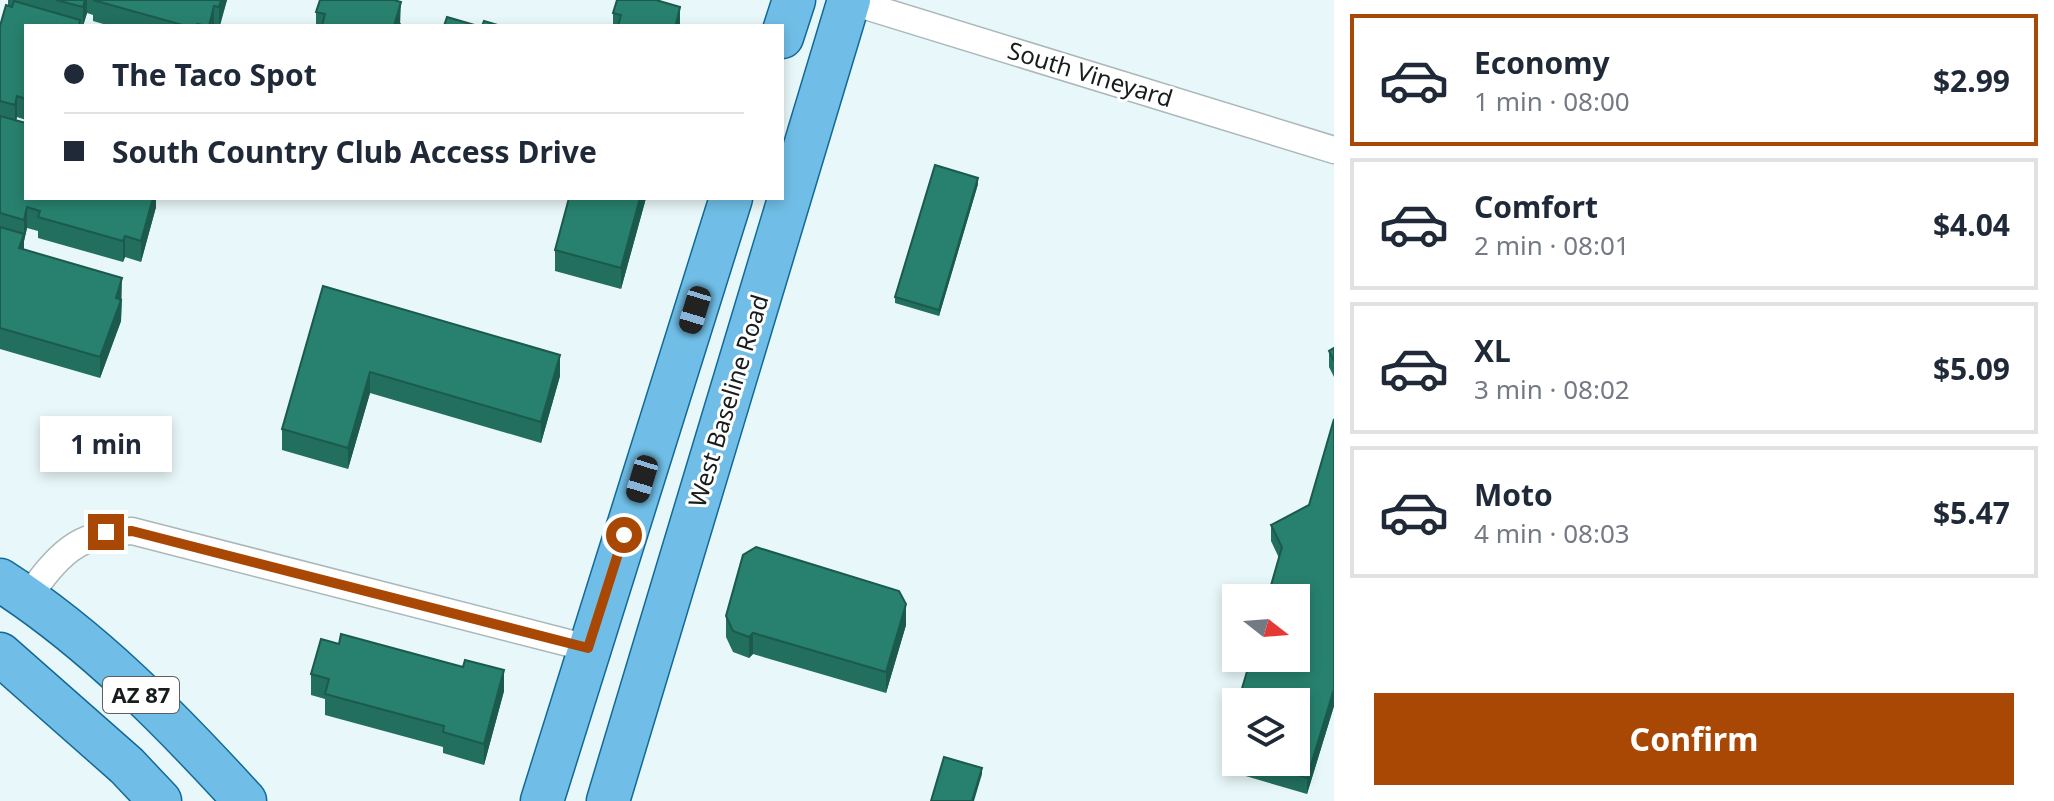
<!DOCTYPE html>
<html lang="en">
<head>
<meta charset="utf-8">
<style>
	:root { --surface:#fff; --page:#f2f2f3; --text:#1f2937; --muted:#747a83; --line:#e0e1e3; --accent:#a94804 }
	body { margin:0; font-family:"Noto Sans",sans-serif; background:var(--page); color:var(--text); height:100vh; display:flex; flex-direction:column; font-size:30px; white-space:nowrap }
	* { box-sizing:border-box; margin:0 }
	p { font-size:26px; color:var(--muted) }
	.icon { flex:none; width:44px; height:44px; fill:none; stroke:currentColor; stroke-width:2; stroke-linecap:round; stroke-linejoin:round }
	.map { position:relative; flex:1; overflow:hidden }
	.drawer { display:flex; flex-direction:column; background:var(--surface); width:720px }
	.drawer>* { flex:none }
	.hud { position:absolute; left:24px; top:24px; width:760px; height:176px; border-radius:0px; box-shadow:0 4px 12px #0003; display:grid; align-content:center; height:176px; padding:0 40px; background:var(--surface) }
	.needle { width:52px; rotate:107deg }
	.fabs { position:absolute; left:1222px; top:584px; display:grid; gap:16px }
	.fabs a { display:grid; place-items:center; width:88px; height:88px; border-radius:0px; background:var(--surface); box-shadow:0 4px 12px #0003; font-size:40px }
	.end { position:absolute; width:36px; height:36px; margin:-18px; border:10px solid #a94804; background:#fff; box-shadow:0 0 0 4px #fff }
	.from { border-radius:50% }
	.bubble { position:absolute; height:56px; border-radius:0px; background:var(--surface); box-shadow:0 4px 12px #0003; font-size:26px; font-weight:700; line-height:56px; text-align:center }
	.car { position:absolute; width:24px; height:48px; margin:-24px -12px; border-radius:10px; box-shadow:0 0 6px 2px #0007; background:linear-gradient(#222 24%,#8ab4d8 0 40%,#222 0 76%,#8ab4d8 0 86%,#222 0) }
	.hud b { display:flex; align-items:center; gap:28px; height:76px; font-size:30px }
	.hud b+b { border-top:2px solid var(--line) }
	.hud i { width:20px; height:20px; background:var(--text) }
	ul { padding:14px 0 0; list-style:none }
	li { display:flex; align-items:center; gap:24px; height:132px; margin:0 16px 12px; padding:0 24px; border:4px solid var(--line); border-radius:0px }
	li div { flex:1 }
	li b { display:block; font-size:30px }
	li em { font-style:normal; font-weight:700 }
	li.on { border-color:var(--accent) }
	li>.icon { width:72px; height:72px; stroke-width:1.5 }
	.button { display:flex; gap:16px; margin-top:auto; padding:16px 40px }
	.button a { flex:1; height:92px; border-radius:0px; background:var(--accent); color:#fff; font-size:32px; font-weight:700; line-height:92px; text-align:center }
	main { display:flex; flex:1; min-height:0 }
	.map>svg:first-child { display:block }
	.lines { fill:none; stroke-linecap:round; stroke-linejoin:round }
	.street-casing { stroke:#abb8ba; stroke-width:29 }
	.primary-casing { stroke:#126996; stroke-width:45 }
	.street { stroke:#fff; stroke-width:26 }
	.primary { stroke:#70bee7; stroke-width:42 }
	.wall { fill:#226f5f }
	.shaded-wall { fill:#1b5a4d }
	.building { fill:#27816e; stroke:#1b5a4d; stroke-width:2 }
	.route { stroke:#a94804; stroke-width:10 }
	.labels { text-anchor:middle; stroke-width:6; stroke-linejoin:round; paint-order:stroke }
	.shield { fill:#fff; stroke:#5d6061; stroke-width:2 }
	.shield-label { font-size:22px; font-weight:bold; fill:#171c1d }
	.street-label { font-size:24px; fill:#171c1d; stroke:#fff }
</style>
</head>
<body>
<main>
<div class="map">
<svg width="1334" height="801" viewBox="0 0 1334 801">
	<rect width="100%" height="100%" fill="#e8f7f9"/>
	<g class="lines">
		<g class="street-casing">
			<g id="street">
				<path d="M 846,0 L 1334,150"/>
				<path d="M 27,598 C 58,556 76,532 132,531 L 588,648"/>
			</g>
		</g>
		<g class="primary-casing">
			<g id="primary">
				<path d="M 782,37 L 794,0"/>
				<path d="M 0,580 C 92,639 172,721 245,801"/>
				<path d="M 0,654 L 127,766 L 160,801"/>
				<path d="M 542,801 L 731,198"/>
				<path d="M 608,801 L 849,0"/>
			</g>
		</g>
		<use href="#street" class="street"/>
		<use href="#primary" class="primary"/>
	</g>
	<g class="wall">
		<path d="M 8,0 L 227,0 L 220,26 L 110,26 L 93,21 L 93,15 L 87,13 L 83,26 L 26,26 L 26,120 L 17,117 L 16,121 L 26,198 L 156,198 L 156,207 L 141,262 L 125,257 L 123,262 L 38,238 L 38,231 L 27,228 L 24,241 L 24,250 L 122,299 L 121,321 L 100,378 L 0,349 L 0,26 L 8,6 Z"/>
		<path d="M 660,0 L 680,25 L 684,26 L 613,26 L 613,13 Z"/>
		<path d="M 316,12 L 401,23 L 400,26 L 316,26 Z"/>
		<path d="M 978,184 L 939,316 L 895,303 L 895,297 Z"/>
		<path d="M 646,198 L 621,289 L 555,271 L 555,250 Z"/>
		<path d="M 323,286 L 560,376 L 541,443 L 370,393 L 348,469 L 282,450 L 282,429 Z"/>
		<path d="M 1334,348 L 1334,377 L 1329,367 L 1329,351 Z"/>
		<path d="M 1334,419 L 1334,706 L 1307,794 L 1232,772 L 1232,765 L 1224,763 L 1224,746 L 1236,707 L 1236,762 L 1296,762 L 1296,598 L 1270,598 L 1270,589 L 1279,558 L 1271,541 L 1271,525 L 1309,505 Z"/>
		<path d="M 726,616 L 906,625 L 886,693 L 753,654 L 749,658 L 733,652 L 726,637 Z"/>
		<path d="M 311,674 L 504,691 L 484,765 L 443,753 L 443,747 L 325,715 L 325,699 L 311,695 Z"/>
	</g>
	<g class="shaded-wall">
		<path d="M 85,0 L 87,0 L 87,13 L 83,26 L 83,7 Z"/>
		<path d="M 221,0 L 227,0 L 219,26 L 219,7 Z"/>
		<path d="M 401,2 L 400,26 L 394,26 Z"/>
		<path d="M 214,6 L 214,26 L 209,26 Z"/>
		<path d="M 680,7 L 680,26 L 676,24 Z"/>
		<path d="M 17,96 L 17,117 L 15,126 L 15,105 Z"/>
		<path d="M 978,178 L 978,184 L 939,316 L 939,310 Z"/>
		<path d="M 152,198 L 156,198 L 156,207 L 141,262 L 141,241 Z"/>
		<path d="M 640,198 L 646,198 L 621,289 L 621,268 Z"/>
		<path d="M 27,207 L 27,228 L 24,241 L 24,220 Z"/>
		<path d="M 24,234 L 24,255 L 19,248 Z"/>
		<path d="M 125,236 L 125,257 L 123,262 L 123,241 Z"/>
		<path d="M 122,278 L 121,321 L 100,378 L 100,357 Z"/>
		<path d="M 560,355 L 560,376 L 541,443 L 541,422 Z"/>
		<path d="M 370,372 L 370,393 L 348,469 L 348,448 Z"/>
		<path d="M 906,604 L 906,625 L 886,693 L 886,672 Z"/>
		<path d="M 753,633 L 753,654 L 749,658 L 749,637 Z"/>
		<path d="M 504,670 L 504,691 L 484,765 L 484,744 Z"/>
		<path d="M 1334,689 L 1334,706 L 1307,794 L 1307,778 Z"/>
		<path d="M 982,768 L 982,774 L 974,801 L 972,801 Z"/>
	</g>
	<g class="building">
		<path d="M 56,0 L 85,0 L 83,7 Z"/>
		<path d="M 93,0 L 221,0 L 219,7 L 214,6 L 209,26 L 197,24 L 196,26 L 186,26 Z"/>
		<path d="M 320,0 L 394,0 L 401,2 L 394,26 L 322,26 L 325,14 L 316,12 Z"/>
		<path d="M 617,0 L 656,0 L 680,7 L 676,24 L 684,26 L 618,26 L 621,15 L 613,13 Z"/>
		<path d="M 14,1 L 80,20 L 79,26 L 26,26 L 26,99 L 17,96 L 15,105 L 0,101 L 0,26 L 6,5 L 12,7 Z"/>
		<path d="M 447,17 L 478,26 L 444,26 Z"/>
		<path d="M 484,21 L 501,26 L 482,26 Z"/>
		<path d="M 0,116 L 26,123 L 26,198 L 153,198 L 141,241 L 125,236 L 123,241 L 38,217 L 40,211 L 27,207 L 24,220 L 0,213 Z"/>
		<path d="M 935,165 L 978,178 L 939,310 L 895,297 Z"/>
		<path d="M 569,198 L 640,198 L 621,268 L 555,250 Z"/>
		<path d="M 0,227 L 24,234 L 19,248 L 122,278 L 116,298 L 121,300 L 100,357 L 0,328 Z"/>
		<path d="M 323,286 L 560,355 L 541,422 L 370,372 L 348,448 L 282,429 Z"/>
		<path d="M 1334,348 L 1334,361 L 1329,351 Z"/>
		<path d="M 1334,419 L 1334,689 L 1307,778 L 1255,762 L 1296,762 L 1296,702 L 1238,702 L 1251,658 L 1296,658 L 1296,598 L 1275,598 L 1270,589 L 1282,547 L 1271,525 L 1309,505 Z"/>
		<path d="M 756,547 L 899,591 L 906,604 L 886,672 L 753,633 L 749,637 L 733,631 L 726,616 L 743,555 Z"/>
		<path d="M 341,634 L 463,667 L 465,660 L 504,670 L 484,744 L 443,732 L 444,726 L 325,694 L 329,679 L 311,674 L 321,639 L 339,644 Z"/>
		<path d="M 1236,707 L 1236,756 L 1232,755 L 1234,749 L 1224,746 Z"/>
		<path d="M 944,757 L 982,768 L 972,801 L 931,801 Z"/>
	</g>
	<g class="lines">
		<path class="route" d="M 106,532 L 132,531 L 588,648 L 624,535"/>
	</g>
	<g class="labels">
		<rect class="shield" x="103" y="677" width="76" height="36" rx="6"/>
		<g class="shield-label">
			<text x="141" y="703">AZ 87</text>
		</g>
		<g class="street-label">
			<text transform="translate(1090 75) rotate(17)" y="8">South Vineyard</text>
			<text transform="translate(729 401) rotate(-73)" y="8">West Baseline Road</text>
		</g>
	</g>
</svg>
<div class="fabs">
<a><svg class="needle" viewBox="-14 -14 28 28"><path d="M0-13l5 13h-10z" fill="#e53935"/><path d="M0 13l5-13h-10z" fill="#747a83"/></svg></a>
<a><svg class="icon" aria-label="layers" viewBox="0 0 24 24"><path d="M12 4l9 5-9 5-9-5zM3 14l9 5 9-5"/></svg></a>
</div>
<i class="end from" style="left:624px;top:535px"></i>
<i class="end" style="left:106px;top:532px"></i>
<div class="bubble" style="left:40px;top:416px;width:132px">1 min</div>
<i class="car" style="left:695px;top:310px;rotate:197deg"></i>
<i class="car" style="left:642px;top:479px;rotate:197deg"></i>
<div class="hud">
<b><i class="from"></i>The Taco Spot</b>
<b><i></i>South Country Club Access Drive</b>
</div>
</div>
<section class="drawer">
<ul>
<li class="on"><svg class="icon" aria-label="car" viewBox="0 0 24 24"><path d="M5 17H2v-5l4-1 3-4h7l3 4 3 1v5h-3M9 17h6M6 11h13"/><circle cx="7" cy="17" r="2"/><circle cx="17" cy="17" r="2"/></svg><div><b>Economy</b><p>1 min · 08:00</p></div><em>$2.99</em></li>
<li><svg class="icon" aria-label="car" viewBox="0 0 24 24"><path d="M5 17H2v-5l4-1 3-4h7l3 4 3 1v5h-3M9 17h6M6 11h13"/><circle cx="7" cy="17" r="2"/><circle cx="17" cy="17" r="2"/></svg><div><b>Comfort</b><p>2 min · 08:01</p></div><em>$4.04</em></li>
<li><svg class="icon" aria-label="car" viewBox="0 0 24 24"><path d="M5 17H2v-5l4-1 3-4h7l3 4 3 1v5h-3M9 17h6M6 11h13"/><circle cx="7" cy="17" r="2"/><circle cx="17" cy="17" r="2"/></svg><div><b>XL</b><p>3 min · 08:02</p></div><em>$5.09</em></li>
<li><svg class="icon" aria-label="car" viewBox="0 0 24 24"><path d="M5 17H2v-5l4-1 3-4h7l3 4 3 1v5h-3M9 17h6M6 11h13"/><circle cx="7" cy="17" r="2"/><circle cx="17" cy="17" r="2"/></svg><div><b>Moto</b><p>4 min · 08:03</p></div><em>$5.47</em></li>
</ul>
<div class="button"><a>Confirm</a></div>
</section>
</main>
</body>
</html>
